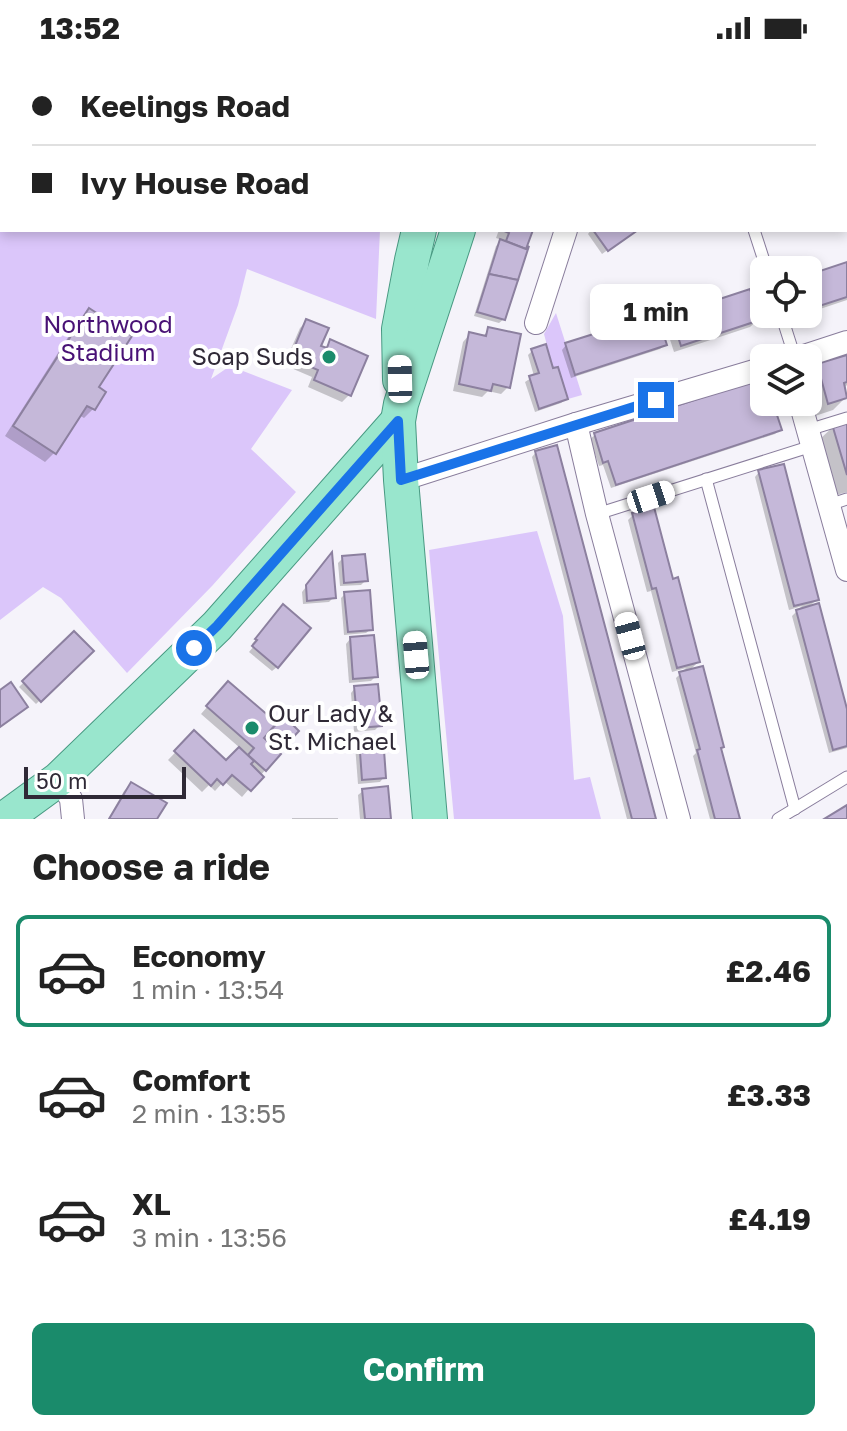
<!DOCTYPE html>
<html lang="en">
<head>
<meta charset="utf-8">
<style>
	:root { --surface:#fff; --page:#f6f6f6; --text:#222; --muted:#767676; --line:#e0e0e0; --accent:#1a8b6b }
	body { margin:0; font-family:"Golos Text",sans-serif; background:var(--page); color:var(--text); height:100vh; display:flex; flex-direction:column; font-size:30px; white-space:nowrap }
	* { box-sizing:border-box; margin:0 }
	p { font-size:26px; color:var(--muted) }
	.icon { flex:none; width:44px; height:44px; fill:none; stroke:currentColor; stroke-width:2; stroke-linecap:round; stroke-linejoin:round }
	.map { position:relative; height:763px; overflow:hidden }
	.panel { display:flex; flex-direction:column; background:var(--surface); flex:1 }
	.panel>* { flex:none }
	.top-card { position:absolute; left:0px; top:0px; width:848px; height:176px; box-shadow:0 4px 12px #0003; display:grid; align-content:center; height:176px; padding:0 32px; background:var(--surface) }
	.buttons { position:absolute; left:750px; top:200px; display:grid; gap:16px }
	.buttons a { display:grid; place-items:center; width:72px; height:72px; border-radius:12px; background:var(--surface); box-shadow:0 4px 12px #0003; font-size:40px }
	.scale { position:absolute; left:24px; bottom:20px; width:162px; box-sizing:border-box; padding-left:8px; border:4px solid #2f2936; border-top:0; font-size:22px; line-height:28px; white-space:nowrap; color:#2f2936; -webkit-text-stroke:6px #fff; paint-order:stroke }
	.end { position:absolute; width:36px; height:36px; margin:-18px; border:10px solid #1a73e8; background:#fff; box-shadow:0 0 0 4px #fff }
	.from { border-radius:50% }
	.bubble { position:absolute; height:56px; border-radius:12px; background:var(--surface); box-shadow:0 4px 12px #0003; font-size:26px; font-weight:700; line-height:56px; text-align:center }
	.car { position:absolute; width:24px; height:48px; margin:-24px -12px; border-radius:10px; box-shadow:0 0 6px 2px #0007; background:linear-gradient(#fff 24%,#345 0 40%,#fff 0 76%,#345 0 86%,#fff 0) }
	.top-card b { display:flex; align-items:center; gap:28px; height:76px; font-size:30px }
	.top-card b+b { border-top:2px solid var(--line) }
	.top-card i { width:20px; height:20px; background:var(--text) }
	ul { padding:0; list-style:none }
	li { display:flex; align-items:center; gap:24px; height:112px; margin:0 16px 12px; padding:0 16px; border:4px solid transparent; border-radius:12px }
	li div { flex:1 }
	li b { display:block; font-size:30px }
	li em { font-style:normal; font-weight:700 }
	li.on { border-color:var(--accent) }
	li>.icon { width:72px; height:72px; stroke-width:1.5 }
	h2 { padding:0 32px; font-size:36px; line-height:96px }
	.button { display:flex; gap:16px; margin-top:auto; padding:16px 32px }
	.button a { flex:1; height:92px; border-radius:12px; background:var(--accent); color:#fff; font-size:32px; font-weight:700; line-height:92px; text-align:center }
	.status { display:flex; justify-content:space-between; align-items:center; height:56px; padding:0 40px; background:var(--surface); direction:ltr }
	.status svg { height:22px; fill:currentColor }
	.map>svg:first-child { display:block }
	.green { fill:#dbc6fa }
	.shadow { fill:#0003 }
	.building { fill:#c5b8d9; stroke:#8c809f; stroke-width:2 }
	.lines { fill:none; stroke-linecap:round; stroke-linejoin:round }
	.service-casing { stroke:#897d9c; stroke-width:13 }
	.minor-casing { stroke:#897d9c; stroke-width:24 }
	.primary-casing { stroke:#489982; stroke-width:36 }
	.service { stroke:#fff; stroke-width:11 }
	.minor { stroke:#fff; stroke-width:22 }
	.primary { stroke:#99e6cd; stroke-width:34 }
	.route { stroke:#1a73e8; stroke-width:10 }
	.poi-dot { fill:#1a8b6b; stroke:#fff; stroke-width:3 }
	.labels { text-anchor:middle; stroke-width:8; stroke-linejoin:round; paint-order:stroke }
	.park-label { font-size:24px; fill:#481175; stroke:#fff }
	.poi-label { font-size:24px; fill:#2f2936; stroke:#fff; text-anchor:end }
</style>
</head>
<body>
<div class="status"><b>13:52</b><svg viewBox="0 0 49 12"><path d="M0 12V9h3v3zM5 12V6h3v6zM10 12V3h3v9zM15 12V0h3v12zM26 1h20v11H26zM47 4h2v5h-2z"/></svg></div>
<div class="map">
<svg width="847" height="763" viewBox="0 0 847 763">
	<rect width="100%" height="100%" fill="#f5f3fa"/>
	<g class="green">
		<path d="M 0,0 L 451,0 L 450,2 L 2,2 L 2,174 L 380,174 L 376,263 L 247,213 L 238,249 L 211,323 L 230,310 L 292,334 L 251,393 L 296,436 L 212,530 L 127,617 L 61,542 L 43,531 L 0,564 Z"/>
		<path d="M 556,257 L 582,339 L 568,343 L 558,311 L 553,312 L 544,278 Z"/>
		<path d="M 537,475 L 563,560 L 574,724 L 590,721 L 601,763 L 454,763 L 429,494 Z"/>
	</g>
	<g class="shadow">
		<path d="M 846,57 L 847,57 L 846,143 Z"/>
		<path d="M 499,174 L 531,174 L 504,263 L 499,267 L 474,260 L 496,190 L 502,184 L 496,182 Z"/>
		<path d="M 591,174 L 636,174 L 602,198 L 588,178 Z"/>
		<path d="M 847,208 L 847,244 L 808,257 L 808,221 Z"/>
		<path d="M 89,254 L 97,332 L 93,353 L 84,362 L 79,359 L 55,396 L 45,406 L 5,380 L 79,264 Z"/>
		<path d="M 672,260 L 758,264 L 750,271 L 674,296 L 665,268 Z"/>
		<path d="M 307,265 L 319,291 L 323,293 L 331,286 L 349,339 L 342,346 L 308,331 L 312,321 L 284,309 L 300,272 Z"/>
		<path d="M 489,274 L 508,331 L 501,338 L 488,335 L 482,341 L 453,335 L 463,286 L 470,278 L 482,281 Z"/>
		<path d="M 665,288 L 660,293 L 571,322 L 562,294 L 566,289 Z"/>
		<path d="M 532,295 L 566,343 L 561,347 L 535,356 L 525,326 L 534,320 L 528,299 Z"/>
		<path d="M 847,301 L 847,329 L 844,332 L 846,341 L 833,354 L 815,360 L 808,336 L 808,320 L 818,310 Z"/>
		<path d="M 764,346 L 775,346 L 776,349 L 772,352 L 779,374 L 775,378 L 611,432 L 603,409 L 599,410 L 590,383 L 595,379 Z"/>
		<path d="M 847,366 L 847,436 L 836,439 L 820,383 L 834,370 Z"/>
		<path d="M 536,396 L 654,763 L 627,763 L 532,401 Z"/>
		<path d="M 759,416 L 817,543 L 807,553 L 847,661 L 847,692 L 829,697 L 792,560 L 802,550 L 789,554 L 755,421 Z"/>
		<path d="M 633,459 L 671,525 L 698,606 L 688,616 L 720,693 L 738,763 L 710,763 L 693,700 L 696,697 L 676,622 L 686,612 L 672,616 L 651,535 L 647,536 L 628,464 Z"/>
		<path d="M 343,502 L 366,524 L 361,529 L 340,530 L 338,507 Z"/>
		<path d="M 328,503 L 334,541 L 329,546 L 303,548 L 302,536 Z"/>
		<path d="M 345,538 L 371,573 L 366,577 L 344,579 L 341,542 Z"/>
		<path d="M 279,555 L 277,611 L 272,615 L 249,596 L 254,590 L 252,588 Z"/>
		<path d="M 74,577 L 91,595 L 36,648 L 19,631 Z"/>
		<path d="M 350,583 L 376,620 L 371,625 L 349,627 L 346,588 Z"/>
		<path d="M 355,632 L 380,669 L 375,674 L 354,676 L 351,637 Z"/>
		<path d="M 221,635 L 261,682 L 279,698 L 242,741 L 224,725 L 215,735 L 209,729 L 202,736 L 168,704 L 194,677 L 226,707 L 240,692 L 201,658 Z"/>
		<path d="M 284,663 L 296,675 L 281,692 L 268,680 Z"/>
		<path d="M 360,684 L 384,721 L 380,726 L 358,728 L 355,689 Z"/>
		<path d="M 131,728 L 155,763 L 108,763 L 124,735 Z"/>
		<path d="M 363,735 L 389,763 L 360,763 L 358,739 Z"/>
		<rect x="292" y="762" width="46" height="1"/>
	</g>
	<g class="building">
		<path d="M 599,0 L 736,0 L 735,2 L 598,2 Z"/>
		<path d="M 787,0 L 843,0 L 843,2 L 782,2 Z"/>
		<path d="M 502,174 L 533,174 L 526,193 L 506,185 L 509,177 Z"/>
		<path d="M 593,174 L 638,174 L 608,195 Z"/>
		<path d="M 500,183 L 526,193 L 529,190 L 518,224 L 489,218 Z"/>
		<path d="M 847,206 L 847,241 L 810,253 L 808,245 L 808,219 Z"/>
		<path d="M 489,218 L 518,224 L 505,264 L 477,256 Z"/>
		<path d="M 750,233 L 760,264 L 681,290 L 671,259 Z"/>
		<path d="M 89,252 L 132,280 L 99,331 L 106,336 L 95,354 L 87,350 L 56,398 L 13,370 Z"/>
		<path d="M 657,258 L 667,289 L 575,319 L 565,287 Z"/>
		<path d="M 306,263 L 329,272 L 321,290 L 327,292 L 330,283 L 368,300 L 351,340 L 314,324 L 318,314 L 290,302 Z"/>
		<path d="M 488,271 L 521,278 L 510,332 L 493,328 L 491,335 L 459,328 L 469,276 L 486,280 Z"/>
		<path d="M 546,288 L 553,312 L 558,311 L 568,343 L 539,353 L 529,320 L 539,317 L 531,293 Z"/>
		<path d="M 847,299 L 847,326 L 844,327 L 847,342 L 828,348 L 817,308 Z"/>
		<path d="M 764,321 L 764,346 L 777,346 L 778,349 L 774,350 L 782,374 L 616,429 L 608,405 L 603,407 L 594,377 Z"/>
		<path d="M 847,364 L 847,419 L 832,368 Z"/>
		<path d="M 557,389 L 656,763 L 632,763 L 535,395 Z"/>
		<path d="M 784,408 L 819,544 L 794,550 L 758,414 Z"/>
		<path d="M 654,451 L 673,523 L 678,521 L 700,606 L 677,612 L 656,532 L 652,533 L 632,457 Z"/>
		<path d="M 332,496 L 336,542 L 307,545 L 306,529 Z"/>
		<path d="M 365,498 L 368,525 L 344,527 L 342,500 Z"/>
		<path d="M 370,534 L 373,574 L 348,576 L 344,536 Z"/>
		<path d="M 819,547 L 847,653 L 847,690 L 833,694 L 796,554 Z"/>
		<path d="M 283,548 L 311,572 L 278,612 L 252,590 L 257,584 L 255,583 Z"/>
		<path d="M 74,575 L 94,595 L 41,646 L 22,625 Z"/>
		<path d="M 374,579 L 378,621 L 353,623 L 350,581 Z"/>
		<path d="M 703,610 L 724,691 L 721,692 L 740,763 L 715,763 L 697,694 L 700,693 L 679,616 Z"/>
		<path d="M 228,625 L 277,667 L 264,682 L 281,698 L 266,715 L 248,699 L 254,692 L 206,650 Z"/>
		<path d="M 11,626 L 28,651 L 0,671 L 0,634 Z"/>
		<path d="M 378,628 L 382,670 L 358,672 L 354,630 Z"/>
		<path d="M 284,660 L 299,675 L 284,691 L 268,677 Z"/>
		<path d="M 194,674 L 226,704 L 239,691 L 254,705 L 251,708 L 264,721 L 251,735 L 232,719 L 223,729 L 217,723 L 211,730 L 174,695 Z"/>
		<path d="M 383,680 L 386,722 L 362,724 L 359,682 Z"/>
		<path d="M 131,726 L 167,747 L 157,763 L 109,763 Z"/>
		<path d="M 388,730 L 391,763 L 365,763 L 362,733 Z"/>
		<path d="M 847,749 L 847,763 L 824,763 Z"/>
	</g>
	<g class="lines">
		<g class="service-casing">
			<g id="service">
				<path d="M 761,0 L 761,2"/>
				<path d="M 754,174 L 767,214"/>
				<path d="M 781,258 L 795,302"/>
				<path d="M 808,374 L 847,362"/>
				<path d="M 706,423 L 795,753"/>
				<path d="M 829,449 L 847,443"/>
				<path d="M 597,458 L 812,390"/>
				<path d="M 778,763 L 847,721"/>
			</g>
		</g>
		<g class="minor-casing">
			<g id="minor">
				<path d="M 536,267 L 566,174"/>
				<path d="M 798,302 L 847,286"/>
				<path d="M 800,346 L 847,514"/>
				<path d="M 576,368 L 597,458 L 679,763"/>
				<path d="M 401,424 L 576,368 L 764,312"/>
				<path d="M 59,723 L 71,743 L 73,763"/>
			</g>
		</g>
		<g class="primary-casing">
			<g id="primary">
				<path d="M 480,2 L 481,0"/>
				<path d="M 524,2 L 525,0"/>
				<path d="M 400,324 L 399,273 L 412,204 L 419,174"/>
				<path d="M 4,763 L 59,723 L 217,570 L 398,365"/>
				<path d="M 430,763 L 401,424 L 398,365 L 401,348 L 458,174"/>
			</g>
		</g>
		<use href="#service" class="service"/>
		<use href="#minor" class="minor"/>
		<use href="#primary" class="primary"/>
	</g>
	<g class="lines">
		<path class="route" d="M 194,592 L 217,570 L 398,365 L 401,424 L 656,344"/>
	</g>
	<g class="poi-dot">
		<circle cx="329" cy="301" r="8"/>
		<circle cx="252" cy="672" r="8"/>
	</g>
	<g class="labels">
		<g class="park-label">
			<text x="108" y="277">Northwood<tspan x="108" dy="28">Stadium</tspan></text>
		</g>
		<g class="poi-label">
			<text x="313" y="309">Soap Suds</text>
			<text x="268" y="666" text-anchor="start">Our Lady &amp;<tspan x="268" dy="28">St. Michael</tspan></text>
		</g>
	</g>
</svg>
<div class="buttons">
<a><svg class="icon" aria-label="locate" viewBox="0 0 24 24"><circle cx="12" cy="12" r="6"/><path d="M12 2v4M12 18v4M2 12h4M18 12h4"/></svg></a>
<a><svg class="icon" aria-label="layers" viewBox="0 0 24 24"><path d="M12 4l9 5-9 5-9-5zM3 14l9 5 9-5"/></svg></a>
</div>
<div class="scale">50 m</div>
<i class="end from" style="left:194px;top:592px"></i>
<i class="end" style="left:656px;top:344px"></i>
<div class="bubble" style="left:590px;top:228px;width:132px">1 min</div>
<i class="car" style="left:400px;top:323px;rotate:359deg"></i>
<i class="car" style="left:651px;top:441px;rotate:72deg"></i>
<i class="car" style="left:630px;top:580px;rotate:345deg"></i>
<i class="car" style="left:416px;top:599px;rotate:355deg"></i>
<div class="top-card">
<b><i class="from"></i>Keelings Road</b>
<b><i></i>Ivy House Road</b>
</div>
</div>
<section class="panel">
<h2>Choose a ride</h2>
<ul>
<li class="on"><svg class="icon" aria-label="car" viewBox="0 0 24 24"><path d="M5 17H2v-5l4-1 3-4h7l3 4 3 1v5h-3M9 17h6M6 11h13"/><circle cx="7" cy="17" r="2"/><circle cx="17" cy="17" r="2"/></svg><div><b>Economy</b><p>1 min · 13:54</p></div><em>£2.46</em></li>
<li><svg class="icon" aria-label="car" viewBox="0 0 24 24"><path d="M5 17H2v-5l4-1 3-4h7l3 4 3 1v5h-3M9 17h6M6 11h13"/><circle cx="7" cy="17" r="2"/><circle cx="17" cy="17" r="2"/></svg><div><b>Comfort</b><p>2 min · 13:55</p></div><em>£3.33</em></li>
<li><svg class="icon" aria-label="car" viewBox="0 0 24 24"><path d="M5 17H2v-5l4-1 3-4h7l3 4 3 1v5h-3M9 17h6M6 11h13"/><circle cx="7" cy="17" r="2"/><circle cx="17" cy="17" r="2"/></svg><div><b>XL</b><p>3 min · 13:56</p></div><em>£4.19</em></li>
</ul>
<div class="button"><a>Confirm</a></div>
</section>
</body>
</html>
